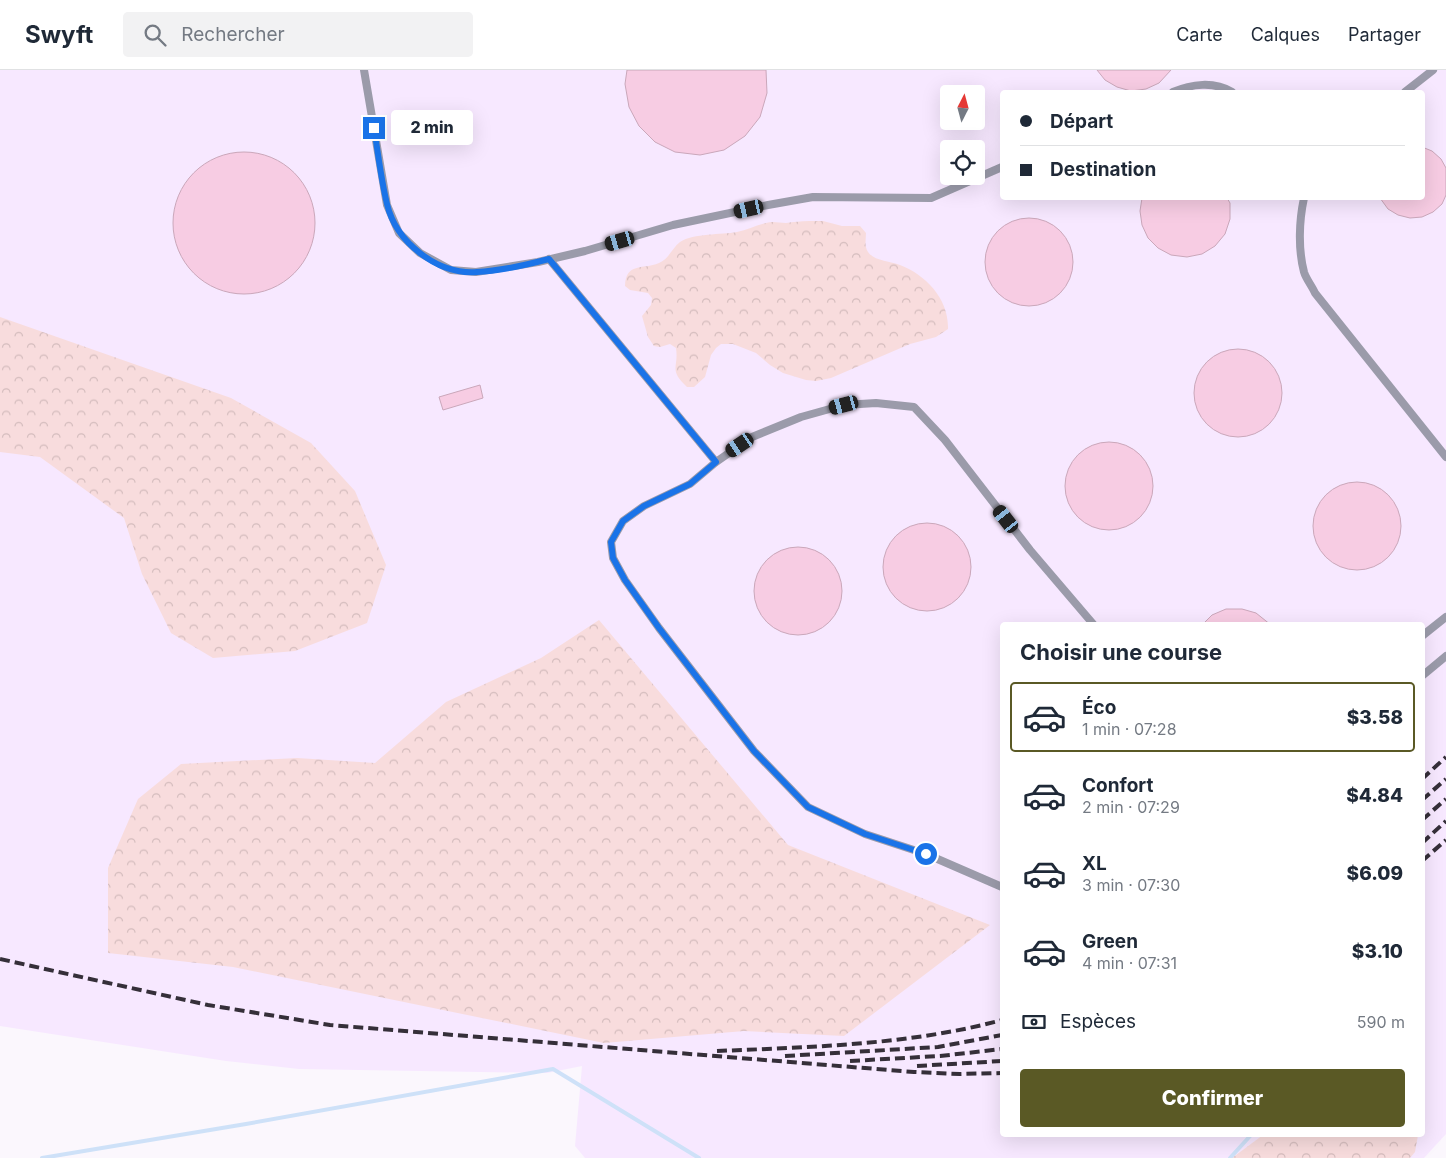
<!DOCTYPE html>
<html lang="fr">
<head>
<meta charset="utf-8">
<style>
	:root { --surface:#fff; --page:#f2f2f3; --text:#1f2937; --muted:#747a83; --line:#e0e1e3; --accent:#5a5925 }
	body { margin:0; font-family:Inter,sans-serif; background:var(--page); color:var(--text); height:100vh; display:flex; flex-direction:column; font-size:19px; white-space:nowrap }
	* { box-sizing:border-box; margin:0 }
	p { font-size:16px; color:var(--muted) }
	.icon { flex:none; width:28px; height:28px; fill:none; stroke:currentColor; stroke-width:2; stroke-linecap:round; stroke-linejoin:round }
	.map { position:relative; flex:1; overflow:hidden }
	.sheet { position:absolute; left:1000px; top:552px; width:425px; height:515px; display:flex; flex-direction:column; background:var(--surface); border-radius:5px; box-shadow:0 5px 20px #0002 }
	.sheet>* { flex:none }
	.banner { position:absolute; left:1000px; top:20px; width:425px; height:110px; border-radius:5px; box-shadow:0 5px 20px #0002; display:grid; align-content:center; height:110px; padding:0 20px; background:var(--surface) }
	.needle { width:32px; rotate:6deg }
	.fabs { position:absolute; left:940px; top:15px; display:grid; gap:10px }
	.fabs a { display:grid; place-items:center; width:45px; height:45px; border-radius:5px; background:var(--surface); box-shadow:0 5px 20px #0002; font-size:25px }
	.end { position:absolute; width:22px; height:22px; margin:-11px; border:6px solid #1a73e8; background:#fff; box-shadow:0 0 0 2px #fff }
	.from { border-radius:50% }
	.bubble { position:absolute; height:35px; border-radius:5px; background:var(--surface); box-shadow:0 5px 20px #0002; font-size:16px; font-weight:800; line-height:35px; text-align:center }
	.car { position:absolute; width:15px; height:30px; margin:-15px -8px; border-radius:6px; box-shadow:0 0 4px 1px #0007; background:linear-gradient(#222 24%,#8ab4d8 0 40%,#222 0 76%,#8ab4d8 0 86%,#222 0) }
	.banner b { display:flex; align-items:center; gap:18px; height:48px; font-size:19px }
	.banner b+b { border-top:1px solid var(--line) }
	.banner i { width:12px; height:12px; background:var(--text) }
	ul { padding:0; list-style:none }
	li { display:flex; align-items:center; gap:15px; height:70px; margin:0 10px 8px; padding:0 10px; border:2px solid transparent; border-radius:5px }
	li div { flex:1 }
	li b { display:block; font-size:19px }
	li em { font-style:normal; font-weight:800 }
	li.selected { border-color:var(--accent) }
	li>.icon { width:45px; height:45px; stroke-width:1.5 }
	h2 { padding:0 20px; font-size:22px; line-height:60px }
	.pay { display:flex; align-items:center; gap:12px; height:55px; padding:0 20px; font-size:19px }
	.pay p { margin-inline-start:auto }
	.action { display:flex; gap:10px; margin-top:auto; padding:10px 20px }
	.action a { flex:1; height:58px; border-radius:5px; background:var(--accent); color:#fff; font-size:20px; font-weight:800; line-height:58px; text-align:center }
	header { display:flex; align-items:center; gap:30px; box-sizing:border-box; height:70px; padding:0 25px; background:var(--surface); border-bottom:1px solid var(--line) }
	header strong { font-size:24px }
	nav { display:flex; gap:28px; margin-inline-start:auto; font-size:18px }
	.search { width:350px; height:45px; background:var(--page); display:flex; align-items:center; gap:12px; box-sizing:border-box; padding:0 18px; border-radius:5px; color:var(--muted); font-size:19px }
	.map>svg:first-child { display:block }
	.built { fill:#f7e8ff; fill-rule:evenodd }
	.forest { fill:url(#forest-crowns) }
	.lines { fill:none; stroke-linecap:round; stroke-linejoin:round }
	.stream { stroke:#cee1f8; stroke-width:4 }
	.building { fill:#f7cce3; stroke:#caa7ba }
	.lane { stroke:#9b9baa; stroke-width:8 }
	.rail { stroke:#352f39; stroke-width:4; stroke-dasharray:10 5; stroke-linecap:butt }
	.route { stroke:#1a73e8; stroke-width:6 }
</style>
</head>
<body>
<header>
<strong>Swyft</strong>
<div class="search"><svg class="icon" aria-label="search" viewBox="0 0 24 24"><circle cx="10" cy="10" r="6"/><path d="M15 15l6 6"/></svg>Rechercher</div>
<nav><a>Carte</a><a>Calques</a><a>Partager</a></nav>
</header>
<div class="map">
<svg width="1446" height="1088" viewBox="0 0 1446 1088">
	<defs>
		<pattern id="forest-crowns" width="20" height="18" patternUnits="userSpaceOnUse" patternTransform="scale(1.25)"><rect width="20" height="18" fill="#f8dcdd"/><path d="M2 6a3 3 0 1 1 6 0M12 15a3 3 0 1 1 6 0" fill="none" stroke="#d4bcbd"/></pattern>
	</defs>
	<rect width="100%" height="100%" fill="#fbf7fd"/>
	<path class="built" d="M 0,0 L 1446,0 L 1446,1064 L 1424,1088 L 585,1088 L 575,1076 L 582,996 L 547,1003 L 299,999 L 226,991 L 0,956 ZM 1002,22 L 1422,22 L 1422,128 L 1002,128 ZM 949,24 L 976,24 L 976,51 L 949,51 ZM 949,79 L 976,79 L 976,106 L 949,106 ZM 1002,555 L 1422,555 L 1422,1065 L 1002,1065 Z"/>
	<g class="forest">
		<path d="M 809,151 L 823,151 L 842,156 L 860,156 L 866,163 C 866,169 864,176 868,182 C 874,191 890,191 900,195 C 926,205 949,229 948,259 L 936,267 L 910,274 L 831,308 L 816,311 L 806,310 L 783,303 L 770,295 L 756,283 L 733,274 L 721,274 L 716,278 L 711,285 L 705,307 L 694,317 L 687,317 C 668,299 679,298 676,278 L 670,274 L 660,277 L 654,276 L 648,267 L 642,246 L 651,235 L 652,228 L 648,223 L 630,220 L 625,216 C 626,192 642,200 659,193 C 669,189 672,178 680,172 C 694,163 721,165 737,162 C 747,160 756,155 766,153 C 773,151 779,153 786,153 C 793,152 801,151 809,151 Z"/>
		<path d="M 0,247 L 231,328 L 311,373 L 355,421 L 386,495 L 367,553 L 295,581 L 213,588 L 171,563 L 142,504 L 124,448 L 40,387 L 0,382 Z"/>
		<path d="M 599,550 L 788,775 L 990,855 L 844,966 L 744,961 L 604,973 L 233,897 L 108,883 L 108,798 L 138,729 L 181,694 L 297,688 L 375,693 L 446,632 L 541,588 Z"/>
		<path d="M 1263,1065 L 1418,1065 L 1415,1082 L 1410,1088 L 1232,1088 Z"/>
	</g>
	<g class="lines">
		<g class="stream">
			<path d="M 42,1088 L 246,1054 L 553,999 L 699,1088"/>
			<path d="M 1230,1088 L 1251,1065"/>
		</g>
	</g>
	<g class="building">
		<path d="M 627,0 L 766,0 L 767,23 L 760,47 L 745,66 L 724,80 L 700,85 L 675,82 L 655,72 L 639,56 L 629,37 L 625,14 Z"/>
		<path d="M 1097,0 L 1171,0 L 1159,13 L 1146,19 L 1131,21 L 1117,17 L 1105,10 Z"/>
		<path d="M 1422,77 L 1432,81 L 1441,89 L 1446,98 L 1446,125 L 1442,134 L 1433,142 L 1422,147 L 1410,148 L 1398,145 L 1388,139 L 1380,128 L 1422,128 Z"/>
		<circle cx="244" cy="153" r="71"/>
		<path d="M 1142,128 L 1227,128 L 1230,133 L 1230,149 L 1225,164 L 1215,176 L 1202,184 L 1187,187 L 1171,185 L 1158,178 L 1148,168 L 1142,155 L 1140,141 Z"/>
		<circle cx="1029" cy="192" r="44"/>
		<circle cx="1238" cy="323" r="44"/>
		<path d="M 480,315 L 483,328 L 443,340 L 439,327 Z"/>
		<circle cx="1109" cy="416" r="44"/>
		<circle cx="1357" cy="456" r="44"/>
		<circle cx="927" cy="497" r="44"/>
		<circle cx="798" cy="521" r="44"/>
		<path d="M 1226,539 L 1242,539 L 1256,543 L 1271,555 L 1202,555 L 1212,545 Z"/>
	</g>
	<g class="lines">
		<g class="lane">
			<path d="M 364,0 L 387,135 L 399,163 L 420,183 L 451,200 L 476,202 L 538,192 L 585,181 L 673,155 L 768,135 L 813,127 L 931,128 L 1002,97"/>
			<path d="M 1173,22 C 1191,14 1214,11 1232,22"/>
			<path d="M 1405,22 L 1433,0"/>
			<path d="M 1304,128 C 1299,151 1298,179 1304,202 C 1306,209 1312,216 1315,223 L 1446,387"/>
			<path d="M 549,189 L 716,392"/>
			<path d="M 1422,566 L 1446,547"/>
			<path d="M 1422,606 L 1446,586"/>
			<path d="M 1002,817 L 926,784 L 865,764 L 808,737 L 754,681 L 659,558 L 625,510 L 613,488 L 611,472 L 623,451 L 644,436 L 690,414 L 716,392 L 752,367 L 801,347 L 844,335 L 876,333 L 914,337 L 945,370 L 1030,480 L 1094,555"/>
		</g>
		<g class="rail">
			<path d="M 1422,709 L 1446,687"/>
			<path d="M 1422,730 L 1446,709"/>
			<path d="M 1422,750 L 1446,729"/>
			<path d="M 1422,773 L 1446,751"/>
			<path d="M 1422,791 L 1446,770"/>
			<path d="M 0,889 L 208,935 L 330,955 L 914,1002 L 960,1004 L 1002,1003"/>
			<path d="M 717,981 C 812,977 910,975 1002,950"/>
			<path d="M 785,986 L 938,977 L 1002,965"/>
			<path d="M 850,991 L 940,986 L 1002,979"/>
			<path d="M 917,996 L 1002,991"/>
		</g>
	</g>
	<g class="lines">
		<path class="route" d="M 374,58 C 378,83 381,109 387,134 C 396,172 437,205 477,202 C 501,201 526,195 549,189 L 716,392 L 690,414 L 644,436 L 623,451 L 611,472 L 613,488 L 625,510 L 659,558 L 754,681 L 808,737 L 865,764 L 926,784"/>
	</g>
</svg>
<div class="fabs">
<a><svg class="needle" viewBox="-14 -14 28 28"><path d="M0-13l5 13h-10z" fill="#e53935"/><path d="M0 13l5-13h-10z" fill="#747a83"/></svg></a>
<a><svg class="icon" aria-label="locate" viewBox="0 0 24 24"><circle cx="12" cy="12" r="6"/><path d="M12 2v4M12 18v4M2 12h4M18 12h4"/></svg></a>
</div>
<i class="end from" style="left:926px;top:784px"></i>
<i class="end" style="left:374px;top:58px"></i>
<div class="bubble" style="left:391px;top:40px;width:82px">2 min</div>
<i class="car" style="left:749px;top:139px;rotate:257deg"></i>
<i class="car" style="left:620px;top:171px;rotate:254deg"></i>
<i class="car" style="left:844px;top:335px;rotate:255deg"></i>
<i class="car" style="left:740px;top:375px;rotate:236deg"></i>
<i class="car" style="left:1006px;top:449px;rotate:322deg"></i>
<div class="banner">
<b><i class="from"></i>Départ</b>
<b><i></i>Destination</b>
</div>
<section class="sheet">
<h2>Choisir une course</h2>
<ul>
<li class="selected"><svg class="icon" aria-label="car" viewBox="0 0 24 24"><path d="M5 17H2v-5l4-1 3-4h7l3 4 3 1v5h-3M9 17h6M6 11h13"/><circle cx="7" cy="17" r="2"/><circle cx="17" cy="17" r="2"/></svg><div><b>Éco</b><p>1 min · 07:28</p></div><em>$3.58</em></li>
<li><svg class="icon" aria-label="car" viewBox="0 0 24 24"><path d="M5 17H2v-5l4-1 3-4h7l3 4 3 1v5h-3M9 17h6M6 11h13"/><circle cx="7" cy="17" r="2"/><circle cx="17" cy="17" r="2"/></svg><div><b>Confort</b><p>2 min · 07:29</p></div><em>$4.84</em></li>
<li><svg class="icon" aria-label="car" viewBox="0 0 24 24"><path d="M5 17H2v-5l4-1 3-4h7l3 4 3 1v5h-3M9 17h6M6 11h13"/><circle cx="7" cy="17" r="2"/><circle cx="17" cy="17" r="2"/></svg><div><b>XL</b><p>3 min · 07:30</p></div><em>$6.09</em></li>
<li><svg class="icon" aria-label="car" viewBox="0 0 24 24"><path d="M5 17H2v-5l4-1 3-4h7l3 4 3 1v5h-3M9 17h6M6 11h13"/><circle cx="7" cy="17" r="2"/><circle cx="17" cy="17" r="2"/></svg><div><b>Green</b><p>4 min · 07:31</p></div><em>$3.10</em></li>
</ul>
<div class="pay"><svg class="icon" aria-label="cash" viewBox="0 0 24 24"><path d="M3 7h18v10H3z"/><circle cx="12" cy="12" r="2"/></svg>Espèces<p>590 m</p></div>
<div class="action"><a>Confirmer</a></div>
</section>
</div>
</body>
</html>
